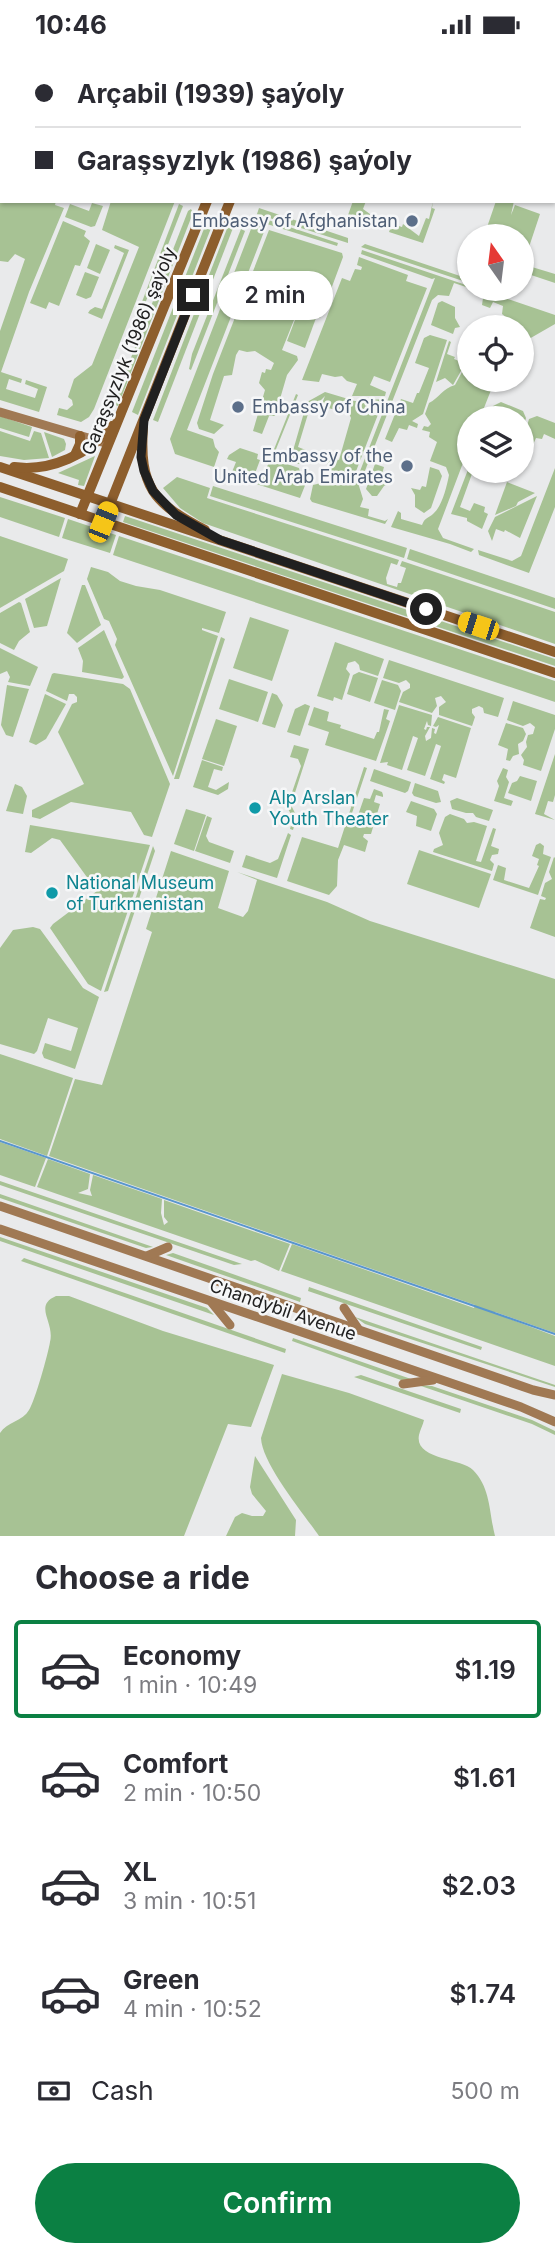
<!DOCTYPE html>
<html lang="en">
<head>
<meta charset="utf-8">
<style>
	:root { --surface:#fff; --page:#f7f7f7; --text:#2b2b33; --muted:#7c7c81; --line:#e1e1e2; --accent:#0b8043 }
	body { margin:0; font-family:Inter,sans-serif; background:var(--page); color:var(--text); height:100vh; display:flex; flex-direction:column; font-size:26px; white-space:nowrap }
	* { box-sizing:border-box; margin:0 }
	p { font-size:23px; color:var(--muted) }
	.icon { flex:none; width:38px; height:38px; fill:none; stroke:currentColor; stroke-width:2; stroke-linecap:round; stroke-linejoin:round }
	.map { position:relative; height:1487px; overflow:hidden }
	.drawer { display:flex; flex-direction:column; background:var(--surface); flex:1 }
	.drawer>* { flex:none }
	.top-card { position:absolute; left:0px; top:0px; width:556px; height:154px; box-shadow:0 2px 5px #0004; display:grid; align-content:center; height:154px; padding:0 35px; background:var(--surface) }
	.needle { width:46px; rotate:346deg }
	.fabs { position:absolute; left:457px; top:175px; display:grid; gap:14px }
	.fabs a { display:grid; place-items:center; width:77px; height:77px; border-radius:50%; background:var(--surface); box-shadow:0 2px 5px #0004; font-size:35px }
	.end { position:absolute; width:32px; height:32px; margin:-16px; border:9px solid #202020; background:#fff; box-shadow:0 0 0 4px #fff }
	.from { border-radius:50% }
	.bubble { position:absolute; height:49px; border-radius:24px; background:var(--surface); box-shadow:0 2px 5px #0004; font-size:23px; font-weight:600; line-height:49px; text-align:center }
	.car { position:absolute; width:21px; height:42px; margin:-21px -10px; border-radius:9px; box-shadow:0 0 5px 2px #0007; background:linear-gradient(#f5c518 24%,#345 0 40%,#f5c518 0 76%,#345 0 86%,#f5c518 0) }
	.top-card b { display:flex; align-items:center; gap:24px; height:66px; font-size:26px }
	.top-card b+b { border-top:2px solid var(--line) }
	.top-card i { width:18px; height:18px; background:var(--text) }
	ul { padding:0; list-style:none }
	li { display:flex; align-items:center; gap:21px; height:98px; margin:0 14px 10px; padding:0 21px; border:4px solid transparent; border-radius:7px }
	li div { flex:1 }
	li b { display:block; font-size:26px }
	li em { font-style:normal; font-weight:600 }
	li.active { border-color:var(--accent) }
	li>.icon { width:63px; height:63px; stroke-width:1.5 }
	h2 { padding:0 35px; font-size:32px; line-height:84px }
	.pay { display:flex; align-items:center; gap:18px; height:77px; padding:0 35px; font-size:26px }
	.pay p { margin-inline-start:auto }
	.cta { display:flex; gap:14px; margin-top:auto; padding:14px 35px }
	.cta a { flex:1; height:80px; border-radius:42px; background:var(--accent); color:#fff; font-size:28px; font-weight:600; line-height:80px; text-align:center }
	.status { display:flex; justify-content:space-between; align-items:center; height:49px; padding:0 35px; background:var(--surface); direction:ltr }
	.status svg { height:19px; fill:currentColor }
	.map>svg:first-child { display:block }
	.green { fill:#a7c294 }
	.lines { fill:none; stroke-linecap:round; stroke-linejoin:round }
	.stream { stroke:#5996cd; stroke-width:2 }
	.secondary { stroke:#a07954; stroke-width:9 }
	.primary { stroke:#8d5e2d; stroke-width:10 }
	.route { stroke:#202020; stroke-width:9 }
	.service-dot { fill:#5c6f8a; stroke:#f6f7f8; stroke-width:2.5 }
	.culture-dot { fill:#0f9aa8; stroke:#f6f7f8; stroke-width:2.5 }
	.labels { text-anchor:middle; stroke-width:5; stroke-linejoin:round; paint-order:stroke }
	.service-label { font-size:18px; fill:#4e5e75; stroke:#f6f7f8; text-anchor:end }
	.street-label { font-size:18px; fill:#202020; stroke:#f6f7f8 }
	.culture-label { font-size:18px; fill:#0d838f; stroke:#f6f7f8; text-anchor:start }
</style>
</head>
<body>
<div class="status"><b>10:46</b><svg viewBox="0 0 49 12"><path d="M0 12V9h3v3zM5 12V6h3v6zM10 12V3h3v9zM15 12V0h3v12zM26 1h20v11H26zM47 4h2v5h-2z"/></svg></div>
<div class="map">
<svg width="555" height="1487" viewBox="0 0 555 1487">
	<rect width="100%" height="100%" fill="#e9eaeb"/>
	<g class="green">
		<path d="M 0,78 L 2,152 L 56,152 L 55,156 L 64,159 L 29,243 L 1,323 L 22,330 L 21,334 L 9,330 L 6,340 L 35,349 L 38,340 L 25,335 L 26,331 L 47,338 L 39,363 L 0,351 L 0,282 L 25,210 L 15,205 L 8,213 L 0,212 Z"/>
		<path d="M 111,152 L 175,152 L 94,360 L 89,368 L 81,373 L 57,366 L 59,359 L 67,361 L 73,356 L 72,351 L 68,348 L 74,330 L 92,316 L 139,198 L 102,181 Z"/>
		<path d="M 353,152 L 366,152 L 363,160 L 370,165 L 369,169 L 382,176 L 381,180 L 347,169 Z"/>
		<path d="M 433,152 L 432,159 L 435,160 L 423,194 L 389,183 L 392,175 L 402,178 L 403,175 L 419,187 L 426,169 L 429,170 Z"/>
		<path d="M 496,152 L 514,152 L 511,166 L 515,156 L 540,165 L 528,201 L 522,198 L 522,187 L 484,187 Z"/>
		<path d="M 92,154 L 103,157 L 95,177 L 91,178 L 65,168 L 70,155 L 89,162 Z"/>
		<path d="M 179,155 L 183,157 L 134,283 L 126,295 Z"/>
		<path d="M 259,159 L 348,189 L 348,194 L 257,165 Z"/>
		<path d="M 191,160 L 193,164 L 118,357 L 113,355 L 188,162 Z"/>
		<path d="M 209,167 L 215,169 L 138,366 L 132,363 Z"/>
		<path d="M 256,167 L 338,194 L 337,197 L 267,175 L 187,381 L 213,390 L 215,398 L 219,403 L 214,418 L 175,405 L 170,390 Z"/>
		<path d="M 63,172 L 86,182 L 84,187 L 90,192 L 80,217 L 75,216 L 59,257 L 49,253 L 46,260 L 30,254 Z"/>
		<path d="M 231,175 L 233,179 L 158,373 L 153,371 L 228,177 Z"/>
		<path d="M 241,180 L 245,182 L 191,321 L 189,320 L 192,305 Z"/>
		<path d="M 269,181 L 342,204 L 343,208 L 327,251 L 301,242 L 296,254 L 322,264 L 320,269 L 298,261 L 282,301 L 297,307 L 298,311 L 287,326 L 275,367 L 269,367 L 262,385 L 253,382 L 265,341 L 259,334 L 262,323 L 265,324 L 266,320 L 271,321 L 274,314 L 255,302 L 247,303 L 239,301 L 236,306 L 232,326 L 224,327 L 210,371 L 224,376 L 214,385 L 199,380 L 197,374 L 213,325 Z"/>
		<path d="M 96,195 L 110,201 L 100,225 L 87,219 Z"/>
		<path d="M 365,195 L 469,230 L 469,234 L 361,198 Z"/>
		<path d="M 115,196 L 129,201 L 102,270 L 88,264 L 90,261 L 95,258 L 102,260 L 124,204 L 114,199 Z"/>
		<path d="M 362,201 L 469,237 L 469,239 L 454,234 L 449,247 L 438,246 L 432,251 L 359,437 L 363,450 L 360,458 L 369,460 L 368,467 L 385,472 L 388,470 L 385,475 L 312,453 L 310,450 L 313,436 L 321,434 L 327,427 L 355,435 L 435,229 L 432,230 L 361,205 Z"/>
		<path d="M 359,208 L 408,226 L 406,232 L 427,239 L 390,333 L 374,327 L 370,336 L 386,343 L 385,347 L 352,347 L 357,335 L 347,332 L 342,327 L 335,328 L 322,325 L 319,333 L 302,331 L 342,229 L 350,232 L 355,220 L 361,221 L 362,218 L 357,216 Z"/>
		<path d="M 522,215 L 555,225 L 555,234 L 522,223 Z"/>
		<path d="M 85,223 L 99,228 L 91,248 L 86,250 L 76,246 Z"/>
		<path d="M 484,242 L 555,266 L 555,275 L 522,294 L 522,278 L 508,278 L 507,269 L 502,265 L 503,257 L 493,253 L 490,259 L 482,256 Z"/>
		<path d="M 442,252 L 455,258 L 455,269 L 460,278 L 455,279 L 453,285 L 431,276 L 438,254 Z"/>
		<path d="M 298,263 L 316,269 L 305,299 L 287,292 Z"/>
		<path d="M 430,286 L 447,291 L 423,365 L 412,372 L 418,375 L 417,379 L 409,376 L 407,381 L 399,379 L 392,393 L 385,390 L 401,350 L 413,354 L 417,344 L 419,344 L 429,319 L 415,314 L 424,289 Z"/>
		<path d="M 449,292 L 451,293 L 447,305 L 455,308 L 454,310 L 462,313 L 462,315 L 467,316 L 469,313 L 469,319 L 461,322 L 453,336 L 445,329 L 436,333 Z"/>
		<path d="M 469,320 L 469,331 L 495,331 L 480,369 L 469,369 L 469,398 L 438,480 L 443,489 L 474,500 L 471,503 L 450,495 L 391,478 L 398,462 L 401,464 L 401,470 L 422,476 C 425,468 428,470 434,464 C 442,457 447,437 449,426 L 446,418 L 430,412 L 437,393 L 429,388 L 430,383 L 422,381 L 424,377 L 428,378 L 431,375 L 425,365 L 429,354 C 439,349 443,339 455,336 L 462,323 Z"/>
		<path d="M 325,343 L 355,352 L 384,350 L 353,430 L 329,423 L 326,407 L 339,411 L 351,369 L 344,354 L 343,363 L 321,357 L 325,347 L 319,353 L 311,355 L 298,398 L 311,403 L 310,407 L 299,415 L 290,412 L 307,353 Z"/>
		<path d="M 296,345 L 298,346 L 272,410 L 299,419 L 301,428 L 306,434 L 300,449 L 241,430 L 240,433 L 229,429 L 223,423 L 223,421 L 232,423 L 236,413 L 227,410 L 229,406 L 240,399 L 258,405 L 257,410 L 260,411 L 253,430 L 261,433 Z"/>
		<path d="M 501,353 L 523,362 L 526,369 L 522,382 L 522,369 L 488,369 L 493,357 Z"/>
		<path d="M 0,367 L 32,378 L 29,388 L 0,379 Z"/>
		<path d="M 537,367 L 555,374 L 555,390 L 544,385 L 542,390 L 536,389 L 532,398 L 530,397 L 531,394 L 524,391 L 522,394 L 529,370 Z"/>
		<path d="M 0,382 L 30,392 L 34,382 L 41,384 L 49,409 L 24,411 L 0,407 Z"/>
		<path d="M 44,383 L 64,390 L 66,395 L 65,401 L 52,408 Z"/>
		<path d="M 95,407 L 84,437 L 78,436 L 79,431 L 58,424 Z"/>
		<path d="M 375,415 L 384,418 L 382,425 L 384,426 L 384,428 L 391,433 L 384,437 L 377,447 L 372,447 L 366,440 Z"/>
		<path d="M 430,418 L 439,421 L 442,427 L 431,459 L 424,464 L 415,458 L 415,446 L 411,439 L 420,441 L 422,437 L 426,438 Z"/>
		<path d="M 469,418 L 469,422 L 473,422 L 460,458 L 470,462 L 474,454 L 485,458 L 484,463 L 488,465 L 482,480 L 467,472 L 467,469 L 451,465 Z"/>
		<path d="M 555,419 L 555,458 L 529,524 L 479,506 L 478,501 L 512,512 L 521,507 Z"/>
		<path d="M 177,428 L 210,439 L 207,449 L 399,511 L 397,516 L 391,514 L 386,529 L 387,535 L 397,538 L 398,534 L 401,534 L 406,519 L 400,517 L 402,512 L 555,563 L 555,595 L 203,474 L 180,459 L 163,439 Z"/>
		<path d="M 507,433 L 535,444 L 518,453 L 516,457 L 495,466 Z"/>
		<path d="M 213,437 L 407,499 L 404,509 L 210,447 Z"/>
		<path d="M 537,447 L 520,489 L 505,481 L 504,483 L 496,480 L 492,492 L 488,482 L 495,468 Z"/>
		<path d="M 0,448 L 65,469 L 59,488 L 0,468 Z"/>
		<path d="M 125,467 L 555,610 L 555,617 L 123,473 Z"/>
		<path d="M 68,470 L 116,486 L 110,504 L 62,489 Z"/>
		<path d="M 0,487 L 68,510 L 64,522 L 0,559 Z"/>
		<path d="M 119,487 L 555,632 L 555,653 L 113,506 Z"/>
		<path d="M 410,500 L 555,549 L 555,560 L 407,510 Z"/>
		<path d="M 91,518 L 108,523 L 120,532 L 136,537 L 160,541 L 226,563 L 219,584 L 202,579 L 202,581 L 218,587 L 173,727 L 115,596 L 117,590 L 109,572 L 104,570 L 87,530 Z"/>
		<path d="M 61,529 L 47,577 L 34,579 L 25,550 Z"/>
		<path d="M 82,536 L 85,536 L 101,576 L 77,594 L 67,584 Z"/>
		<path d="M 19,553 L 21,554 L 30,583 L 19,592 L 14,601 L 0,594 L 0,564 Z"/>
		<path d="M 250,568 L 289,581 L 272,632 L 233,619 Z"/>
		<path d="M 104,581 L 124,628 L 122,630 L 82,623 L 83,612 L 78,599 Z"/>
		<path d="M 221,588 L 225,590 L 179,730 L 174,730 Z"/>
		<path d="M 335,593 L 384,610 L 378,627 L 360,621 L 359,616 L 355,612 L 348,614 L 346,620 L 350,625 L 342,651 L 334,648 L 333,652 L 317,647 Z"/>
		<path d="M 0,599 L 38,618 L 30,637 L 8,633 L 10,628 L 7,622 L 0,625 Z"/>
		<path d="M 389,611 L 504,649 L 498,668 L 484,664 L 483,659 L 479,657 L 472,660 L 472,664 L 475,668 L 472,677 L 439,666 L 439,658 L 446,653 L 441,647 L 435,649 L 437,657 L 432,664 L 399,653 L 403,643 L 410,639 L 410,635 L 406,631 L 399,634 L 383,629 Z"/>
		<path d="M 359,623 L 378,629 L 370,653 L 347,645 L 353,626 Z"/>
		<path d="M 54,624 L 123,635 L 130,640 L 170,735 L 152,788 L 144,786 L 131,763 L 71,753 L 40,770 L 32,768 L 32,761 L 84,735 L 58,683 L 72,655 L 77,653 L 77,648 L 74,645 L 69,645 L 67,652 L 46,642 L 52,625 Z"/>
		<path d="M 229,630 L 268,643 L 258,673 L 219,660 Z"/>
		<path d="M 382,631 L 398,636 L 401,642 L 395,661 L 374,654 Z"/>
		<path d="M 7,636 L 29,640 L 13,688 L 6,686 L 1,676 Z"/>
		<path d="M 272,644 L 277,646 L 283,656 L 275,679 L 262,675 Z"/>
		<path d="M 45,645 L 66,655 L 46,690 L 36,696 L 29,693 Z"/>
		<path d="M 513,652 L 555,666 L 555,680 L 541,722 L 523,716 L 524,711 L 521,706 L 527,698 L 526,693 L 528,686 L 533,685 L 535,678 L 530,674 L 523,677 L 507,671 Z"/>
		<path d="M 305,655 L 310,657 L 300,687 L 287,683 L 295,660 Z"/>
		<path d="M 399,656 L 432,666 L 431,677 L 428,676 L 427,672 L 424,680 L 426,681 L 427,678 L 430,678 L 425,687 L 426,692 L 431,689 L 432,679 L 435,680 L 434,684 L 436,685 L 439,676 L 436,678 L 433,677 L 438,668 L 471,679 L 456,729 L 444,725 L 442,731 L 445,733 L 444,735 L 430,730 L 441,697 L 436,695 L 425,727 L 407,721 L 418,689 L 413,687 L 402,721 L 387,716 L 388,713 L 380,714 Z"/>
		<path d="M 314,658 L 329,663 L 327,672 L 341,676 L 340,679 L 374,690 L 377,683 L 379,683 L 384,660 L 389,661 L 386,670 L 390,672 L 376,712 L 325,696 L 329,683 L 308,676 Z"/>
		<path d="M 216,670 L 237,677 L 224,717 L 202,710 Z"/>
		<path d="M 506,674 L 523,679 L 526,685 L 523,692 L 518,695 L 519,705 L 513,707 L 510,712 L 506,711 L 508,700 L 498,696 Z"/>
		<path d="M 294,696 L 309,700 L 291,756 L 297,768 L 293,781 L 290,780 L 293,769 L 287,758 L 301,717 L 298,710 L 290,708 Z"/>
		<path d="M 555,705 L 555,746 L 553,753 L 548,752 L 544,765 L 555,771 L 535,765 Z"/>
		<path d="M 202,711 L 223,718 L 222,722 L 214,720 L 208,738 L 216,741 L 229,733 L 228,740 L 218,746 L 193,738 Z"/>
		<path d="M 364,718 L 367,719 L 350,770 L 356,772 L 364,749 L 370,750 L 374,740 L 382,743 L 383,746 L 383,748 L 376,746 L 374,753 L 380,755 L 371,785 L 364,785 L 363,788 L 368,792 L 365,803 L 344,796 L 338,811 L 337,837 L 329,846 L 287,832 L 302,788 L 338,799 Z"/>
		<path d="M 503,719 L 508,721 L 506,728 L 509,733 L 504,749 L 513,752 L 511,757 L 494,752 L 499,737 L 497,732 Z"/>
		<path d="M 374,720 L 411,733 L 408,742 L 405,744 L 370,732 Z"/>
		<path d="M 520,727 L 537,732 L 531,752 L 508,744 L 512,734 L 517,732 Z"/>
		<path d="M 415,734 L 438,742 L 441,753 L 436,754 L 414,747 L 412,744 Z"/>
		<path d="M 15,735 L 22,738 L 27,747 L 23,765 L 6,762 Z"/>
		<path d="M 457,749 L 493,761 L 489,772 L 476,768 L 473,764 L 466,764 L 452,760 L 450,752 Z"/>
		<path d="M 411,752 L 434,760 L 437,765 L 431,782 L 416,777 L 417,767 L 406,763 Z"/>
		<path d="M 186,760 L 206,766 L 194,802 L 174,795 Z"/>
		<path d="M 450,765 L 464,770 L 467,774 L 474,773 L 487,777 L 476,812 L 481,813 L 493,779 L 496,780 L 491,797 L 499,800 L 498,805 L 492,806 L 490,811 L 494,815 L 492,822 L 433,803 L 434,800 L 443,796 L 439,784 L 445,768 Z"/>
		<path d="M 207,767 L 212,769 L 206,787 L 209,793 L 234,802 L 230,814 L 195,802 Z"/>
		<path d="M 30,776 L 150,796 L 101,942 L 88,935 L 50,879 L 53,875 L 97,842 L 60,791 L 52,789 L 31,804 L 25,803 Z"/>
		<path d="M 288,784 L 291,786 L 277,829 L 242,818 L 246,806 L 270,814 L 278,810 Z"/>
		<path d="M 540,794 L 544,797 L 543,805 L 551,808 L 538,846 L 493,831 L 498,816 L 506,819 L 504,831 L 529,839 L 539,817 L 537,816 L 539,810 L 532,807 L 536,796 Z"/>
		<path d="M 153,797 L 155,802 L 108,942 L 104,943 Z"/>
		<path d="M 419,801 L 491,825 L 479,859 L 407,835 Z"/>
		<path d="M 171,802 L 229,822 L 218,859 L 243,868 L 248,862 L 257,831 L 237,823 L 327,853 L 370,872 L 555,930 L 555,1284 L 495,1263 L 494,1264 L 555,1287 L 555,1317 L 281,1222 L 292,1195 L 474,1259 L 475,1256 L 49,1107 L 75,1030 L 102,1036 L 152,883 L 146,880 Z"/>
		<path d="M 554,808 L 555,809 L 555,888 L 530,879 L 540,850 L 545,851 L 546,849 L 541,847 L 545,834 L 552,830 L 549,823 Z"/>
		<path d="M 33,878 L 40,880 L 83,939 L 99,948 L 75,1020 L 44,1009 L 42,1004 L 45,994 L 71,1002 L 78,979 L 48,969 L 37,1002 L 34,1005 L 0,995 L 0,899 L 13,881 Z"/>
		<path d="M 0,1005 L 73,1029 L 47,1107 L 0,1090 Z"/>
		<path d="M 0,1093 L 46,1109 L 35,1138 L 0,1126 Z"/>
		<path d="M 48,1110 L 90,1125 L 88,1140 L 78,1144 L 92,1147 L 94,1153 L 90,1141 L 93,1126 L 162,1150 L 161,1164 L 164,1176 L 168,1173 L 164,1168 L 164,1151 L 290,1195 L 279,1222 L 255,1211 L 251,1212 L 37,1138 Z"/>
		<path d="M 0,1132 L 242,1215 L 234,1216 L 0,1136 Z"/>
		<path d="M 0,1145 L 153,1198 L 146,1199 L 0,1149 Z"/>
		<path d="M 0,1188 L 207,1259 L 214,1266 L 0,1192 Z"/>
		<path d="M 173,1204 L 301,1249 L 300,1253 L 166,1206 Z"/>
		<path d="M 24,1209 L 286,1300 L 285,1304 L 21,1212 Z"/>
		<path d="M 309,1238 L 482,1298 L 481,1301 L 308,1242 Z"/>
		<path d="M 56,1247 L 69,1247 L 163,1282 L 274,1316 L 251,1378 L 228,1375 L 184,1487 L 0,1487 L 0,1384 C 7,1373 23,1372 29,1361 C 35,1352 48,1305 50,1293 C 55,1273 33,1257 56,1247 Z"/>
		<path d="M 355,1268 L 555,1336 L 555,1338 L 365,1275 Z"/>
		<path d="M 293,1289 L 411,1330 L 401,1331 L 292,1292 Z"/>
		<path d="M 282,1325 L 349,1344 L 424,1371 C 423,1376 420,1381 419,1386 C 414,1411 462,1409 473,1421 C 491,1439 489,1464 495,1487 L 319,1487 C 304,1465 262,1415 261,1389 Z"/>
		<path d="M 361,1326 L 461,1360 L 460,1364 L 354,1328 Z"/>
		<path d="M 418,1336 L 432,1337 L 532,1371 L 555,1382 L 555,1386 L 532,1375 Z"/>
		<path d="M 255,1407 L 296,1471 L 295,1487 L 226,1487 L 235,1468 L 242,1464 L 252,1467 L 263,1467 L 266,1462 L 252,1445 L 250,1438 Z"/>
	</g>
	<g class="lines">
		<path class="stream" d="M 0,1092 L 555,1285"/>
		<g class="secondary">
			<path d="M 0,363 L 102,393"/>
			<path d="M 0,1157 L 533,1341 L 555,1346"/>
			<path d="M 0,1180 L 521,1358 L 555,1373"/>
			<path d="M 147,1207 L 168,1198"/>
			<path d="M 212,1254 L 230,1276"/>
			<path d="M 344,1259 L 359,1281"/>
			<path d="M 403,1335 L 433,1331"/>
		</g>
		<g class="primary">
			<path d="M 265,2 L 266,0"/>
			<path d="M 289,2 L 290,0"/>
			<path d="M 143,378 C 139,438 153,454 205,481"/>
			<path d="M 75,406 L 80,395 L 80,387"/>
			<path d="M 0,418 L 555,603"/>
			<path d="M 14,418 C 50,423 90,405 112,377"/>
			<path d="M 0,438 L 555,624"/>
			<path d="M 80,465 L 207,152"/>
			<path d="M 103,473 L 230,152"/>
		</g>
	</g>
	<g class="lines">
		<path class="route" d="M 193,246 L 144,371 L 141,408 L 144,422 L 153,442 L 176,466 L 220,491 L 426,560"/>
	</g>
	<g class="service-dot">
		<circle cx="412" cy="172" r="7"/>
		<circle cx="238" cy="358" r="7"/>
		<circle cx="407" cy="417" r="7"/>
	</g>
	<g class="culture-dot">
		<circle cx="255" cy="759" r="7"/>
		<circle cx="52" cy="844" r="7"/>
	</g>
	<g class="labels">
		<g class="service-label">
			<text x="398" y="178">Embassy of Afghanistan</text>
			<text x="252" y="364" text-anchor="start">Embassy of China</text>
			<text x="393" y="413">Embassy of the<tspan x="393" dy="21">United Arab Emirates</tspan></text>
		</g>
		<g class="street-label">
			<text transform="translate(129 302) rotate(-68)" y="6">Garaşsyzlyk (1986) şaýoly</text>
			<text transform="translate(283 1261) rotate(19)" y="6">Chandybil Avenue</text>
		</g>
		<g class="culture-label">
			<text x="269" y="755">Alp Arslan<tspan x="269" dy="21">Youth Theater</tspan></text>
			<text x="66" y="840">National Museum<tspan x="66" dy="21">of Turkmenistan</tspan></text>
		</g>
	</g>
</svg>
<div class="fabs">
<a><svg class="needle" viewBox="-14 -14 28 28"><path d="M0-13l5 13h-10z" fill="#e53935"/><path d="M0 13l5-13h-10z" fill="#7c7c81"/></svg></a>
<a><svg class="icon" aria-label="locate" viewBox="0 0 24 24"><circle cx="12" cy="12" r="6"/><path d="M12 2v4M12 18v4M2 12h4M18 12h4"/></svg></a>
<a><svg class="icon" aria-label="layers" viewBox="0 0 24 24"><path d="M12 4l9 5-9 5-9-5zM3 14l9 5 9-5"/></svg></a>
</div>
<i class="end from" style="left:426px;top:560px"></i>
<i class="end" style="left:193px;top:246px"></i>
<div class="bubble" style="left:217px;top:222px;width:116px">2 min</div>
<i class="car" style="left:103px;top:473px;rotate:22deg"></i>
<i class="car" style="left:478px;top:577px;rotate:288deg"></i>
<div class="top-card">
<b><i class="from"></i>Arçabil (1939) şaýoly</b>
<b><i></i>Garaşsyzlyk (1986) şaýoly</b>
</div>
</div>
<section class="drawer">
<h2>Choose a ride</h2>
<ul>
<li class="active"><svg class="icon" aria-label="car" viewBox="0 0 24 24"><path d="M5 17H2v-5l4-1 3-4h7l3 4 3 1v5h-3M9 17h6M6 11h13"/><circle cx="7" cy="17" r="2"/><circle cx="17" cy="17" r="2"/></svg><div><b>Economy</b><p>1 min · 10:49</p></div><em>$1.19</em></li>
<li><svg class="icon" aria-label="car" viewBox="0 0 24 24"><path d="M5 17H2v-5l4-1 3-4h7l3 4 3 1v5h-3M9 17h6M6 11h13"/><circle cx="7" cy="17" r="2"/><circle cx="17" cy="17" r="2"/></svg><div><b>Comfort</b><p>2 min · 10:50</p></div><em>$1.61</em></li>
<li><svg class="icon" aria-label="car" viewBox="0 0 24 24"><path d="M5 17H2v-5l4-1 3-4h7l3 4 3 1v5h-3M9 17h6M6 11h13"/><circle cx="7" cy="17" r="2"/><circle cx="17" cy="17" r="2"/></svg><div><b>XL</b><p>3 min · 10:51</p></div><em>$2.03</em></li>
<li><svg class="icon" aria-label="car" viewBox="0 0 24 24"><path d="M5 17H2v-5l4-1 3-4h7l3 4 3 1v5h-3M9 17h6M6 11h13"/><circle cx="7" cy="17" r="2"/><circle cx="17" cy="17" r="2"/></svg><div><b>Green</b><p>4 min · 10:52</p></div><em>$1.74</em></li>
</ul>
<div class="pay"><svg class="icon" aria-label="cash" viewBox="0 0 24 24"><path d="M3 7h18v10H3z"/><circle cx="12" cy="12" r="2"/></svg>Cash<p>500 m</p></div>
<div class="cta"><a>Confirm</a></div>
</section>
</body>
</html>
